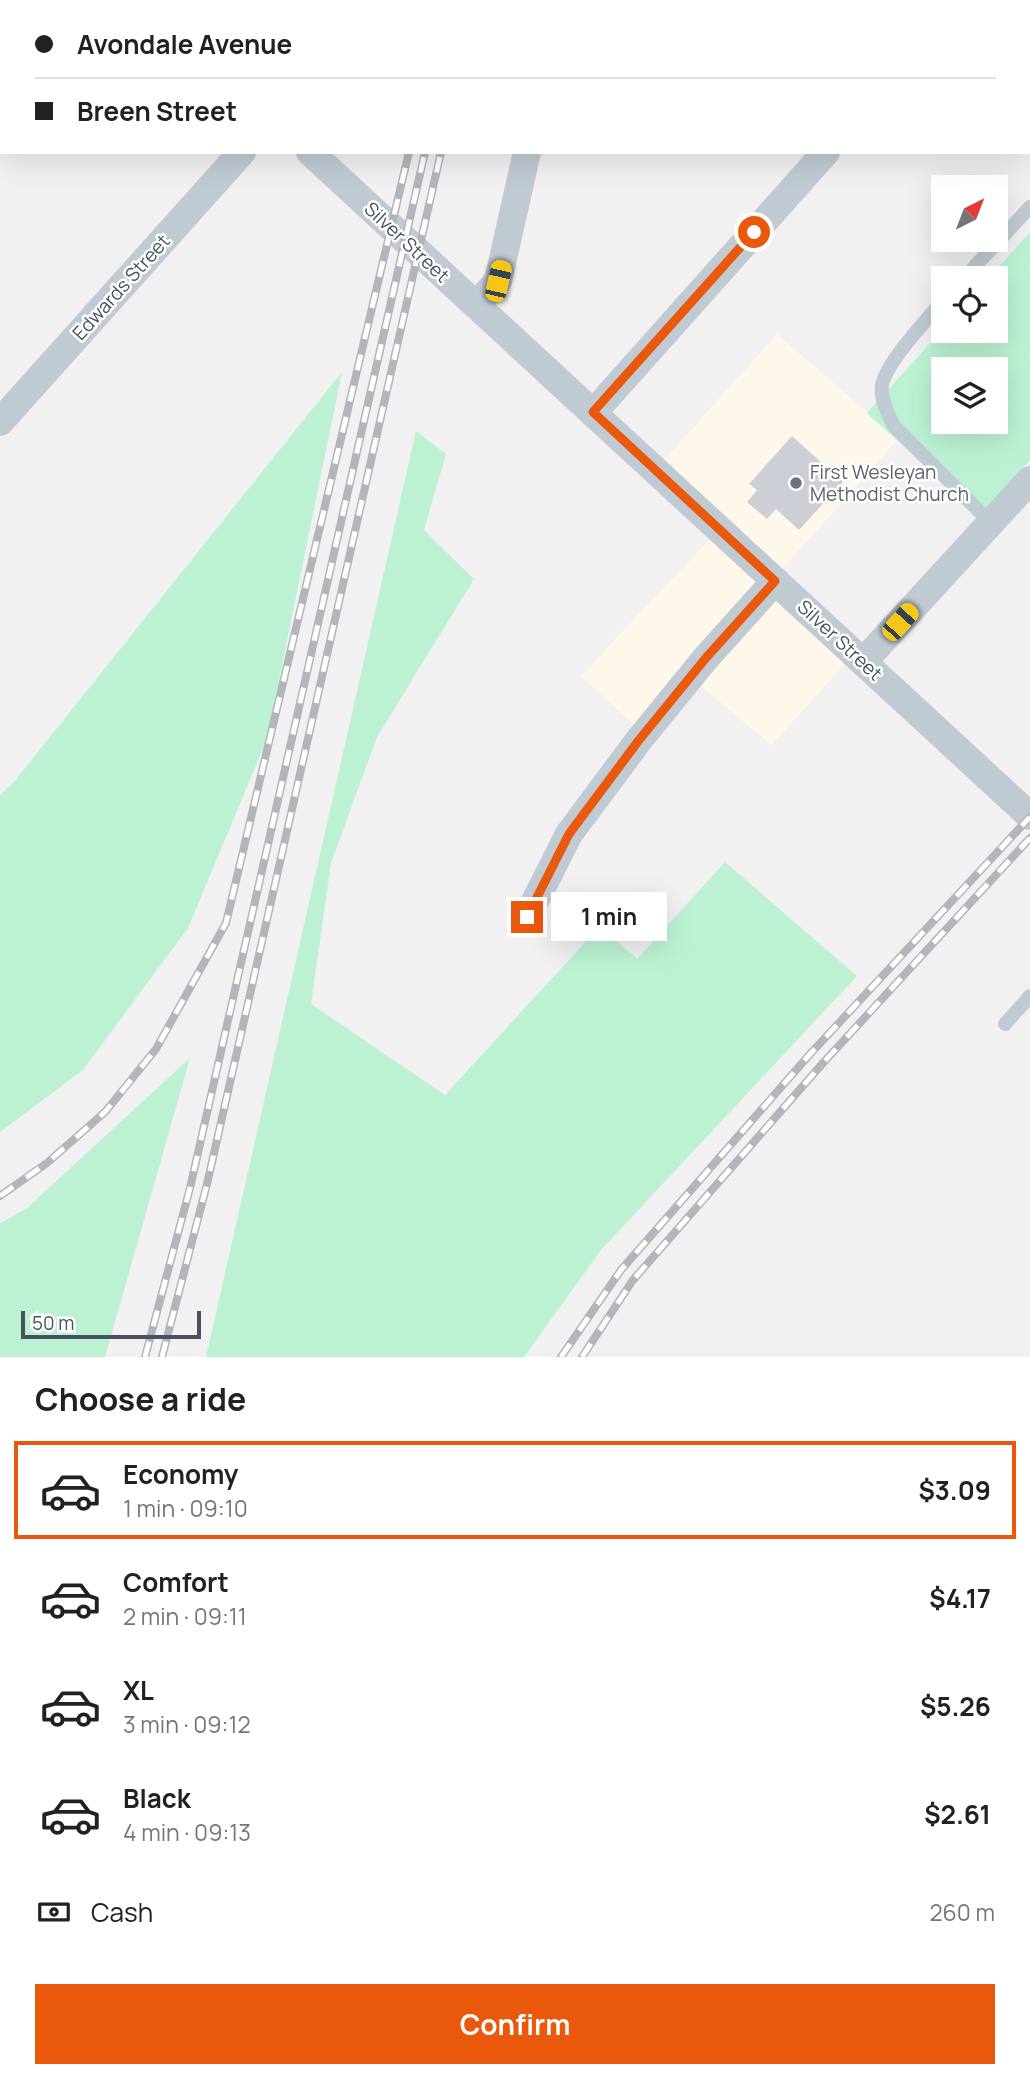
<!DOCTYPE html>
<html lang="en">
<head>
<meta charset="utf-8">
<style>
	:root { --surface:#fff; --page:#f2f2f2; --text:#202124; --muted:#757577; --line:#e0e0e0; --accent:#ea580c }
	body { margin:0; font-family:Manrope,sans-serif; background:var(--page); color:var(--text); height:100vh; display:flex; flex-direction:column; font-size:26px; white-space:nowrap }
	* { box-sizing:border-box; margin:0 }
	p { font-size:23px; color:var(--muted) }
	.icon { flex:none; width:38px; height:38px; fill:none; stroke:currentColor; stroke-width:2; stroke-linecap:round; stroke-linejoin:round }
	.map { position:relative; height:1357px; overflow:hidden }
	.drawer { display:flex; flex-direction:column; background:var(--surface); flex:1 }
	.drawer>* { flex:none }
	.top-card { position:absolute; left:0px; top:0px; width:1031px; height:154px; box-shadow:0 7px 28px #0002; display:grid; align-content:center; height:154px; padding:0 35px; background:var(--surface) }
	.needle { width:46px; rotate:42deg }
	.buttons { position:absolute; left:931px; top:175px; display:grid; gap:14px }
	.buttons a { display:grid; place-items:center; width:77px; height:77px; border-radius:0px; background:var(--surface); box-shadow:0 7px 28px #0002; font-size:35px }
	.scale { position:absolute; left:21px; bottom:18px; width:180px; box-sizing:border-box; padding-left:7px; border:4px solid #47525f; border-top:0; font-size:19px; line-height:24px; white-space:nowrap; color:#47525f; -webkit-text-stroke:5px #fff; paint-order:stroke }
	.end { position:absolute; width:32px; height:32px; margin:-16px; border:9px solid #ea580c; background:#fff; box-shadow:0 0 0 4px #fff }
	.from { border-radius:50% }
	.bubble { position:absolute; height:49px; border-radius:0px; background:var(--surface); box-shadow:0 7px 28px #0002; font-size:23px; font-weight:700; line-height:49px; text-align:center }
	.car { position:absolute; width:21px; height:42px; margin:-21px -10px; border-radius:9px; box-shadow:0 0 5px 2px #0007; background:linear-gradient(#f5c518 24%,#345 0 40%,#f5c518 0 76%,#345 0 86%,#f5c518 0) }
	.top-card b { display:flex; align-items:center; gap:24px; height:66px; font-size:26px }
	.top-card b+b { border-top:2px solid var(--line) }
	.top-card i { width:18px; height:18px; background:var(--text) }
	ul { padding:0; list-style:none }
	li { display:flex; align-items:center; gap:21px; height:98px; margin:0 14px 10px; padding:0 21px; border:4px solid transparent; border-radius:0px }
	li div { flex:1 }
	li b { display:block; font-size:26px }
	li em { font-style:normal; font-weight:700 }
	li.on { border-color:var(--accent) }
	li>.icon { width:63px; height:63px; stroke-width:1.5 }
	h2 { padding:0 35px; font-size:32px; line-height:84px }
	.pay { display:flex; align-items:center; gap:18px; height:77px; padding:0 35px; font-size:26px }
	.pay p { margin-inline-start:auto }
	.cta { display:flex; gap:14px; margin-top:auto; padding:14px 35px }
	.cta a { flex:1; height:80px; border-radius:0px; background:var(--accent); color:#fff; font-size:28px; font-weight:700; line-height:80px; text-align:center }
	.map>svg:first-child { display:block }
	.commercial { fill:#fdf8e9 }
	.green { fill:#bcf2d3; fill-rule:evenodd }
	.building { fill:#cccfd5 }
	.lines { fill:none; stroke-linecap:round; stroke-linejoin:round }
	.service { stroke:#c0cad2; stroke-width:14 }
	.minor { stroke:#c0cad2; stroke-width:28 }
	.rail-casing { stroke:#b2b5bb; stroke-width:8 }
	.rail { stroke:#fff; stroke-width:5; stroke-dasharray:16; stroke-linecap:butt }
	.route { stroke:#ea580c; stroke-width:9 }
	.worship-dot { fill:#6b7280; stroke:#fff; stroke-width:2.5 }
	.labels { text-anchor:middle; stroke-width:5; stroke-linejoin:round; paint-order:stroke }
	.street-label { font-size:19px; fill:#47525f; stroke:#fff }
	.worship-label { font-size:19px; fill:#5b616d; stroke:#fff; text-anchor:start }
</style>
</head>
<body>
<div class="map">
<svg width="1030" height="1357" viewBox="0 0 1030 1357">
	<rect width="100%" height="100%" fill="#f2f0f0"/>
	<path class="commercial" d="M 777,334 L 898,439 L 778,574 L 859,649 L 771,745 L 694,680 L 646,736 L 581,676 L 721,527 L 656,469 Z"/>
	<g class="green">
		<path d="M 1030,232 L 1030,460 L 980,516 L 867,413 L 943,329 L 943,331 L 996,331 L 996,278 L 989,278 ZM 943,369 L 996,369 L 996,422 L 943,422 Z"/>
		<path d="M 342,372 L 267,739 L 188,928 L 83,1070 L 0,1132 L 0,795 L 14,782 Z"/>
		<path d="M 416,431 L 446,454 L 424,530 L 474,579 L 377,737 L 331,863 L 311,1004 L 445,1095 L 600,926 L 637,959 L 725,862 L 857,976 L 601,1250 L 524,1357 L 206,1357 Z"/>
		<path d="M 190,1058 L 105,1357 L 0,1357 L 0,1223 L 26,1209 Z"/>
	</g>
	<path class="building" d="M 792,436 L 843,482 L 799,530 L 776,509 L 767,519 L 747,502 L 757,490 L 749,484 Z"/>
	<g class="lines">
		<g class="service">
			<path d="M 964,278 L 1030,207"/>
			<path d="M 943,300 C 927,320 887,361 882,385 C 880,399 888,414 894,426 L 991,523"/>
			<path d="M 1005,1024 L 1030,996"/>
		</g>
		<g class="minor">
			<path d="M 150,0 L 152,2"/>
			<path d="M 555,2 L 555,0"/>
			<path d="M 961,2 L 963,0"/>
			<path d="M 310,152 L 1030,816"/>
			<path d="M 476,305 L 498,281 L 527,152"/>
			<path d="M 593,413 L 826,152"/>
			<path d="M 0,422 L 242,152"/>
			<path d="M 863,662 L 1030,480"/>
			<path d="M 527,917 L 569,834 L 639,740 L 705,659 L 775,581"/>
		</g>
		<g class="rail-casing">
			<g id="rail">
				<path d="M 442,2 L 442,0"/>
				<path d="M 458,2 L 459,0"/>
				<path d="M 474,2 L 474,0"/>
				<path d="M 0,1196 L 47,1163 L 105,1112 L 156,1049 L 226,923 L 409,152"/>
				<path d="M 145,1357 L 190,1188 L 425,152"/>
				<path d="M 162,1357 L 207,1184 L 441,152"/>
				<path d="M 561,1357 L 621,1270 L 811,1053 L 1030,817"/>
				<path d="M 582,1357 L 633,1280 L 823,1063 L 1030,838"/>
			</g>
		</g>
		<use href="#rail" class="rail"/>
	</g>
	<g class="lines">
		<path class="route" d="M 527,917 L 569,834 L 639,740 L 705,659 L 775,581 L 593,412 L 754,232"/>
	</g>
	<circle class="worship-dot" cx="796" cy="483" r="7"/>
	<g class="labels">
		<g class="street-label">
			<text transform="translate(407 242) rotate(43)" y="7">Silver Street</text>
			<text transform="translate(121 287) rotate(-48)" y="7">Edwards Street</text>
			<text transform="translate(840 640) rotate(43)" y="7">Silver Street</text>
		</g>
		<g class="worship-label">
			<text x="810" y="479">First Wesleyan<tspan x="810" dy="22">Methodist Church</tspan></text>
		</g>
	</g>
</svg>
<div class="buttons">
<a><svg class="needle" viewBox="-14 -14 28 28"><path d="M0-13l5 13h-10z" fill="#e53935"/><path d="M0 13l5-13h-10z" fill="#757577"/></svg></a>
<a><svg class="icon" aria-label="locate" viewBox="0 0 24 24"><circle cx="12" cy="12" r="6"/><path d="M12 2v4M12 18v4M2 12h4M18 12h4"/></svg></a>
<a><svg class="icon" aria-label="layers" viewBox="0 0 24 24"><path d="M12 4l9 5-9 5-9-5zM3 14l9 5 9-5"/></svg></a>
</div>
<div class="scale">50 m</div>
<i class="end from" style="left:754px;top:232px"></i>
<i class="end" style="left:527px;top:917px"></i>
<div class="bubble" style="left:551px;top:892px;width:116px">1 min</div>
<i class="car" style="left:498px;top:281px;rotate:13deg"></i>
<i class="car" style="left:900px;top:622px;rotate:42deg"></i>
<div class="top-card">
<b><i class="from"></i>Avondale Avenue</b>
<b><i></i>Breen Street</b>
</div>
</div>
<section class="drawer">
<h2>Choose a ride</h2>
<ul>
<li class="on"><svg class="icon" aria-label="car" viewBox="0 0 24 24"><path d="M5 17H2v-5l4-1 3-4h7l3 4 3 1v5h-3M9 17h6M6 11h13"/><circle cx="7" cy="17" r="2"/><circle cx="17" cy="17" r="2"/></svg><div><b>Economy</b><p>1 min · 09:10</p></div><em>$3.09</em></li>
<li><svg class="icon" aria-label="car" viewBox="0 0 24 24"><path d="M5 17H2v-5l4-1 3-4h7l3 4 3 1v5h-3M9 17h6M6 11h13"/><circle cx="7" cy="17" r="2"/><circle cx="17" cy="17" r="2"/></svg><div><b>Comfort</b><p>2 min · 09:11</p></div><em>$4.17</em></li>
<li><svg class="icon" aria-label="car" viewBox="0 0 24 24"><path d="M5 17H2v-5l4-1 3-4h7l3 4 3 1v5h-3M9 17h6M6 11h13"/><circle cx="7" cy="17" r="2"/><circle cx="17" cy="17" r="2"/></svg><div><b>XL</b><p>3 min · 09:12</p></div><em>$5.26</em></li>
<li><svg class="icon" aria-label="car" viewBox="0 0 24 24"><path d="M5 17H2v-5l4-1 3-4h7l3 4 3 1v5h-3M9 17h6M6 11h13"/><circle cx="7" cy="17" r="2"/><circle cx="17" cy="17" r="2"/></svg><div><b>Black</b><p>4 min · 09:13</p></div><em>$2.61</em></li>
</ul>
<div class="pay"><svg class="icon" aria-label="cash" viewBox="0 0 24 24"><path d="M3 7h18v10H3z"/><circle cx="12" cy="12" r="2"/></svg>Cash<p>260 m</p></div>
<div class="cta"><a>Confirm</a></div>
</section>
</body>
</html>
